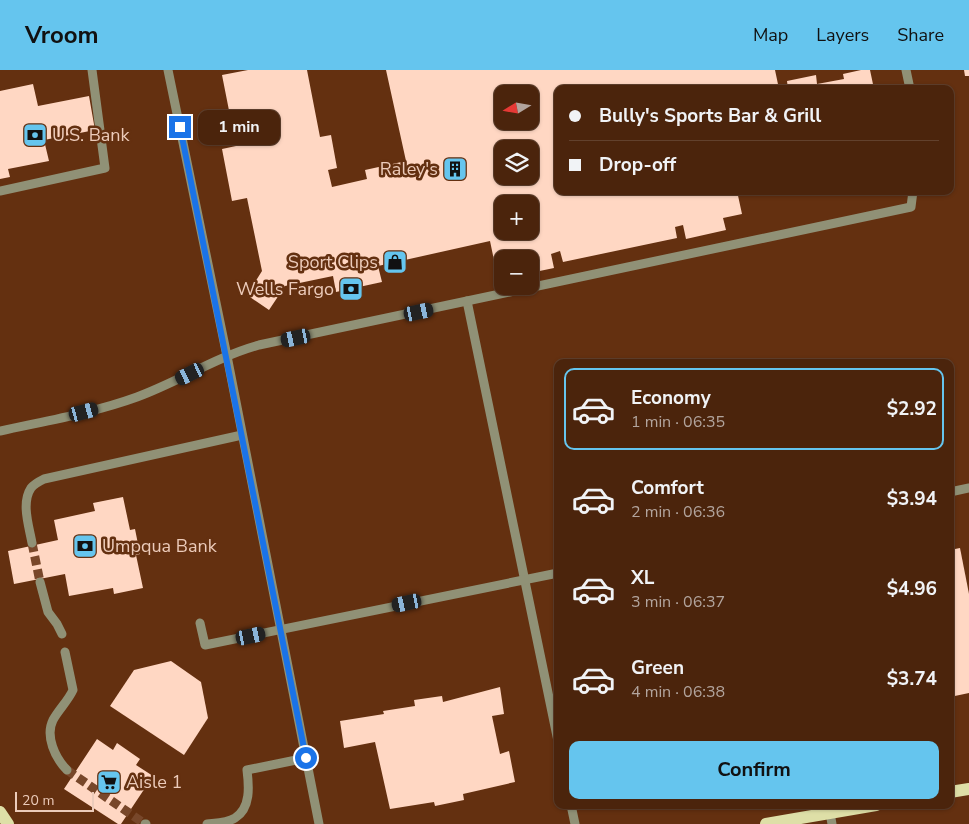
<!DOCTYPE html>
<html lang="en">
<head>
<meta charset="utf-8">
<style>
	:root { --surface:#4b240c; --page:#522c15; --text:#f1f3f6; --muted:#b2a49d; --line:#62412d; --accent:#65c5ee }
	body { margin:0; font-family:"Nunito Sans",sans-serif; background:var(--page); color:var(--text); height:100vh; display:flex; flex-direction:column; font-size:19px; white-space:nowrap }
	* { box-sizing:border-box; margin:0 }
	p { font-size:16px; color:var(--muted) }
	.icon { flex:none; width:28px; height:28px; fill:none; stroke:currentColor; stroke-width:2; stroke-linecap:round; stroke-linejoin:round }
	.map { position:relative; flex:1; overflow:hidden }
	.sheet { position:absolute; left:554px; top:289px; width:400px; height:450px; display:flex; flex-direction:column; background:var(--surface); border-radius:10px; box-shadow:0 1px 4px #0004,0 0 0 1px var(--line) }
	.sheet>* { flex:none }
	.banner { position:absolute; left:554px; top:15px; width:400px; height:110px; border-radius:10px; box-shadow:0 1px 4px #0004,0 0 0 1px var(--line); display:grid; align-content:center; height:110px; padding:0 15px; background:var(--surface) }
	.needle { width:32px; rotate:259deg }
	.tools { position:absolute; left:494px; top:15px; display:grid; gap:10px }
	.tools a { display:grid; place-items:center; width:45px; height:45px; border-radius:10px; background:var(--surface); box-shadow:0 1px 4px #0004,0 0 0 1px var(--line); font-size:25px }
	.scale { position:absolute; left:15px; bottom:12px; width:79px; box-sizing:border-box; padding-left:5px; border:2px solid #eccbba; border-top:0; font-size:14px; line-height:18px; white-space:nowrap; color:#eccbba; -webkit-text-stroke:4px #643010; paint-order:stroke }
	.end { position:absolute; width:22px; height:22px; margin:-11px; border:6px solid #1a73e8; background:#fff; box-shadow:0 0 0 2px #fff }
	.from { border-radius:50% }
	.bubble { position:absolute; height:35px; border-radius:10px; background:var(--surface); box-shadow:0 1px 4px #0004,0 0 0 1px var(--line); font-size:16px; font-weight:700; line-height:35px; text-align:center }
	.car { position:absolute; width:15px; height:30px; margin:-15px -8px; border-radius:6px; box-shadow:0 0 4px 1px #0007; background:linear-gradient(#222 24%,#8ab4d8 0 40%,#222 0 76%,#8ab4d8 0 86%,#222 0) }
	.banner b { display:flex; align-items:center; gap:18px; height:48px; font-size:19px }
	.banner b+b { border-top:1px solid var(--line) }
	.banner i { width:12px; height:12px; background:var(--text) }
	ul { padding:9px 0 0; list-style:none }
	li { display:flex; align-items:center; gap:15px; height:82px; margin:0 10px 8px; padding:0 5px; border:2px solid transparent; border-radius:10px }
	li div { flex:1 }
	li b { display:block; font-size:19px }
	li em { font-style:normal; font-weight:700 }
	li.active { border-color:var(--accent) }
	li>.icon { width:45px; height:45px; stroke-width:1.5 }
	.cta { display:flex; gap:10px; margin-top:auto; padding:10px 15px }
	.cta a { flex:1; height:58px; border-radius:10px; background:var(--accent); color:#111; font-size:20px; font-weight:700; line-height:58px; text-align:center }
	header { display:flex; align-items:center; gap:30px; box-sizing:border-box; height:70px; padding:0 25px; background:var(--accent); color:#111 }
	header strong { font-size:24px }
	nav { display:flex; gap:28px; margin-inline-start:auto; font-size:18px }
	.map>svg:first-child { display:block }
	.building { fill:#ffd7c3; fill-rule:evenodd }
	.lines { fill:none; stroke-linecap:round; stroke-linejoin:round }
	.minor-tunnel { stroke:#78472a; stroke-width:9; stroke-dasharray:9 4.5; stroke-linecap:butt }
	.minor { stroke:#909176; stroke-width:9 }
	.major { stroke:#dedfa7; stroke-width:12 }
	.route { stroke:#1a73e8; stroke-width:6 }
	.labels { text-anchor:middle; stroke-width:5; stroke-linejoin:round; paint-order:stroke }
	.poi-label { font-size:18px; fill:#eccbba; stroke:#643010; text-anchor:start }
</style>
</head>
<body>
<header>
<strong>Vroom</strong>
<nav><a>Map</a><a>Layers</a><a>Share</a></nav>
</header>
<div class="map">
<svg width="969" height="754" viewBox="0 0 969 754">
	<rect width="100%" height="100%" fill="#643010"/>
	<g class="building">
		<path d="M 248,0 L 307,0 L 320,67 L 331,65 L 337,98 L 328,100 L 332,117 L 367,109 L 365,100 L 406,91 L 386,0 L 775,0 L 779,19 L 558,19 L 558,121 L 737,121 L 742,144 L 723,148 L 726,160 L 686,169 L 683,155 L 675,157 L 677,168 L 563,192 L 560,181 L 551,184 L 554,198 L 530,203 L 530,189 L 502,189 L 502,194 L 495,195 L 490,171 L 378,196 L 382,212 L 336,222 L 333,206 L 285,216 L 269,240 L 247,225 L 262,201 L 247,128 L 232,131 L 222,79 L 236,76 L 222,5 ZM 502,24 L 530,24 L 530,51 L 502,51 ZM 502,79 L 530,79 L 530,106 L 502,106 ZM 502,134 L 530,134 L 530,161 L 502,161 Z"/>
		<path d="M 861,0 L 870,0 L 874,19 L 788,19 L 787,11 L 816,5 L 817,14 L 844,9 L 843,4 Z"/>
		<path d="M 964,0 L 969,0 L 969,6 L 965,6 Z"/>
		<path d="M 33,14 L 38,36 L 89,26 L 95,60 L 44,70 L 49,91 L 8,99 L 10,107 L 0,109 L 0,21 Z"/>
		<path d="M 123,427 L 130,460 L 135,459 L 140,484 L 136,485 L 143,518 L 114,524 L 113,518 L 69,526 L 65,504 L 14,514 L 8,481 L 58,470 L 54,450 L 95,441 L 93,433 Z"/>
		<path d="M 960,478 L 969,524 L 969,623 L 950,627 L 950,480 Z"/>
		<path d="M 171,591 L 201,612 L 208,648 L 184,685 L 110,636 L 134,600 Z"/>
		<path d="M 500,617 L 504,644 L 492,646 L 500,684 L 509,681 L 515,712 L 463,724 L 464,730 L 435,736 L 434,732 L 390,739 L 375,672 L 344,678 L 340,651 L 384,644 L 383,641 L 415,636 L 414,630 L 442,626 L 443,632 Z"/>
		<path d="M 97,669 L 113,680 L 117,673 L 140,689 L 136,695 L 153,706 L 121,754 L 118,754 L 64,719 Z"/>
	</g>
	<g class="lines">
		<g class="minor-tunnel">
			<path d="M 32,473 L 40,512"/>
			<path d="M 67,700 L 145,754"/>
		</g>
		<g class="minor">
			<path d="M 168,0 L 227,286 L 319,754"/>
			<path d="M 906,0 L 910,19"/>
			<path d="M 0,121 L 105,98 L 92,0"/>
			<path d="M 467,231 L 558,671"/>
			<path d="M 0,361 C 45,351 93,343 137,327 C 178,312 216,287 259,275 L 911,137 L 913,121"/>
			<path d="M 950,422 L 969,418"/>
			<path d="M 32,473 C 29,456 21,433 31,418 C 34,414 40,411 44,409 L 242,365"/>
			<path d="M 40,512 L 48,542 L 57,554 L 62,564"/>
			<path d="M 200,553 L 205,575 L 558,503"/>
			<path d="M 65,582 L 73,620 C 68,631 59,639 53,650 C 45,666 55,688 67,700"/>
			<path d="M 571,735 L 575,754"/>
			<path d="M 830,743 L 832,754"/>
			<path d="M 145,754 L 146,754"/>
			<path d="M 207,754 C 216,753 227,753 235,748 C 251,738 249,716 247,700 L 306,688"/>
		</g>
		<g class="major">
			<path d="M 950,722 L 969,719"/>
			<path d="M 0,742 L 8,754"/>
			<path d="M 766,754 L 876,735"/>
		</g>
	</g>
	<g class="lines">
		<path class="route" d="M 180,57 L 306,688"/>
	</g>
	<defs>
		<g id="bank-square" transform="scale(1.25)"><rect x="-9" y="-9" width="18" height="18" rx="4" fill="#65c5ee" stroke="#643010"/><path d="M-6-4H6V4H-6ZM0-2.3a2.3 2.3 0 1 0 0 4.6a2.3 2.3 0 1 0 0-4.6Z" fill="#111"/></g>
		<g id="building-square" transform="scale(1.25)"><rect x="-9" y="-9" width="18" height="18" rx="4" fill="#65c5ee" stroke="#643010"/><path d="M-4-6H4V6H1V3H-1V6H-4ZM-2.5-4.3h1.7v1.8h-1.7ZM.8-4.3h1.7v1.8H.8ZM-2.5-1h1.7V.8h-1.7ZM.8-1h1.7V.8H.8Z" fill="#111"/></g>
		<g id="shop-square" transform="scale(1.25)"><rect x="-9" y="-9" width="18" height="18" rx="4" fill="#65c5ee" stroke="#643010"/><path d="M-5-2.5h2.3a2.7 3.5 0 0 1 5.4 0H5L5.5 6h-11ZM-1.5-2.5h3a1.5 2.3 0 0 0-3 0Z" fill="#111"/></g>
		<g id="supermarket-square" transform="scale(1.25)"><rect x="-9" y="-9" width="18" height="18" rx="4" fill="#65c5ee" stroke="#643010"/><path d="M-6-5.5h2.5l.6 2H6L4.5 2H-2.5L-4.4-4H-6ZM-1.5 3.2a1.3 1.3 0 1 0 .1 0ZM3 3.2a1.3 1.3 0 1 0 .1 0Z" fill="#111"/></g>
	</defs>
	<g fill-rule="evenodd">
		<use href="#bank-square" x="35" y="65"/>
		<use href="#building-square" x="455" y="99"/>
		<use href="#shop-square" x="395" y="192"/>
		<use href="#bank-square" x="351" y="219"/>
		<use href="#bank-square" x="85" y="476"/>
		<use href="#supermarket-square" x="109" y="712"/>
	</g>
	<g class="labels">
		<g class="poi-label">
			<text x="52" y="71">U.S. Bank</text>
			<text x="438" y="105" text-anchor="end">Raley's</text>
			<text x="378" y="198" text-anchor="end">Sport Clips</text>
			<text x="334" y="225" text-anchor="end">Wells Fargo</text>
			<text x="102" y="482">Umpqua Bank</text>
			<text x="126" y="718">Aisle 1</text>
		</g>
	</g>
</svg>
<div class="tools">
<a><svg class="needle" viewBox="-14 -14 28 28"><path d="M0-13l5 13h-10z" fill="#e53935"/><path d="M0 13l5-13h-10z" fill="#b2a49d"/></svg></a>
<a><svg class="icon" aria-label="layers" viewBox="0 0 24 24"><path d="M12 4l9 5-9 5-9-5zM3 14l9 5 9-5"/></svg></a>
<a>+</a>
<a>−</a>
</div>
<div class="scale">20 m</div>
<i class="end from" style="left:306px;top:688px"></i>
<i class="end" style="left:180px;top:57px"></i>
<div class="bubble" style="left:198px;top:40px;width:82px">1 min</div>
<i class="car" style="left:419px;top:242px;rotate:78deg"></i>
<i class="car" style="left:296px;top:268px;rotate:258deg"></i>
<i class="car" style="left:190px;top:304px;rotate:244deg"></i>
<i class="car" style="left:84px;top:342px;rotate:75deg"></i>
<i class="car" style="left:407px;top:533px;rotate:258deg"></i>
<i class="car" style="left:251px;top:566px;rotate:78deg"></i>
<div class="banner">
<b><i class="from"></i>Bully's Sports Bar &amp; Grill</b>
<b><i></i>Drop-off</b>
</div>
<section class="sheet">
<ul>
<li class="active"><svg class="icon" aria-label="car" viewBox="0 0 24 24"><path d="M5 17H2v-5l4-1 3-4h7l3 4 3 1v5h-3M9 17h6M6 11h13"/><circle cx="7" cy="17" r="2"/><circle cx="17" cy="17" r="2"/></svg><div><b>Economy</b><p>1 min · 06:35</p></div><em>$2.92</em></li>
<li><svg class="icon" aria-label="car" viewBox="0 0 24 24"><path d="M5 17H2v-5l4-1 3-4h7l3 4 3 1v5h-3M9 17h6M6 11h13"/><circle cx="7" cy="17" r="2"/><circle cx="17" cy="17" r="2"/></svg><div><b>Comfort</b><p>2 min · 06:36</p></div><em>$3.94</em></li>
<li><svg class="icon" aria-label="car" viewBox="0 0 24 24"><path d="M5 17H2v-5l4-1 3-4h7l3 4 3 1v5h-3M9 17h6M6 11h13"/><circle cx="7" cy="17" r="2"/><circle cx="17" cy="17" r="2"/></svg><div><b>XL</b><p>3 min · 06:37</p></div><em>$4.96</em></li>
<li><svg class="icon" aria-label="car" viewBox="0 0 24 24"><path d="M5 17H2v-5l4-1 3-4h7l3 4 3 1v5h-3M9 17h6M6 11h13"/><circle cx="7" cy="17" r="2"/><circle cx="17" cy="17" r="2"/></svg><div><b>Green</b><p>4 min · 06:38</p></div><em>$3.74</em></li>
</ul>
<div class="cta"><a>Confirm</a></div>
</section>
</div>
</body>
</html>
